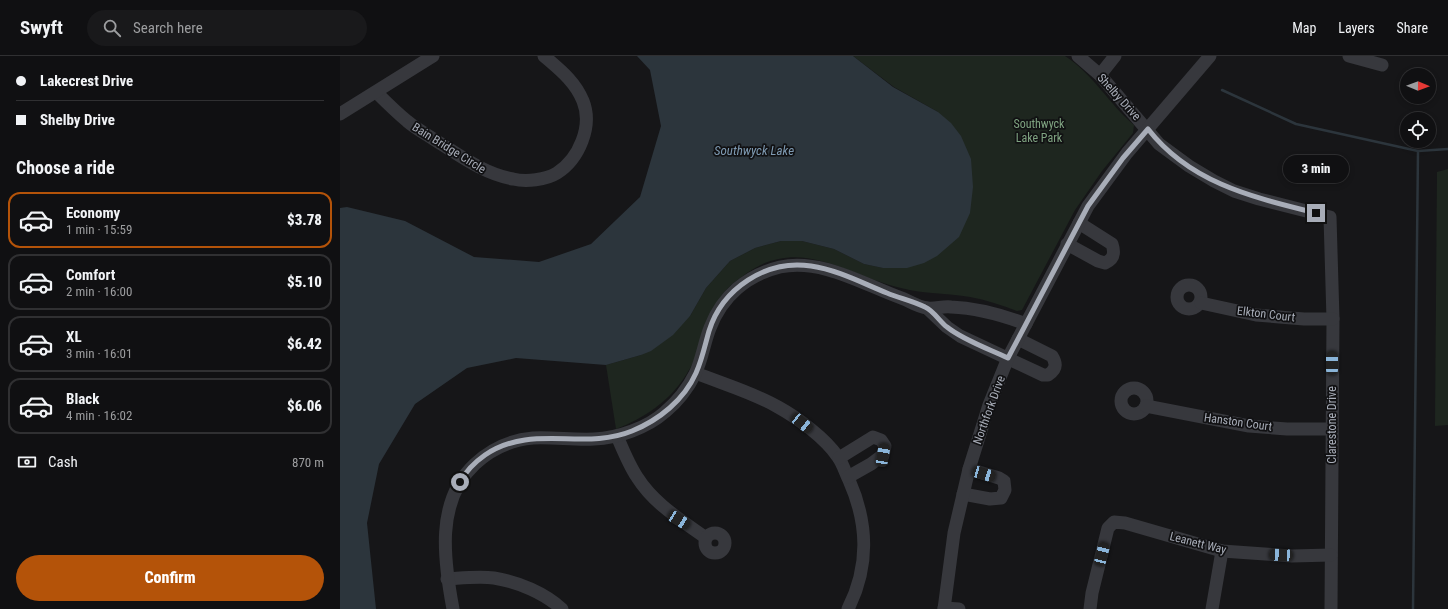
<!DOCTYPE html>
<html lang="en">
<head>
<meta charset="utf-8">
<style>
	:root { --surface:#101012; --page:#19191b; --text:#f1f3f6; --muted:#9c9d9f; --line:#303032; --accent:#b45309 }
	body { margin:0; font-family:"Roboto Condensed",sans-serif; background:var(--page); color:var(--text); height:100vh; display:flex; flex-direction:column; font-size:15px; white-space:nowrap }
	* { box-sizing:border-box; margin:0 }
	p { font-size:13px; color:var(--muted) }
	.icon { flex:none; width:22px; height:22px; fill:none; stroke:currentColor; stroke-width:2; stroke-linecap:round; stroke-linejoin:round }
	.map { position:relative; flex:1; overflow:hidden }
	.sheet { display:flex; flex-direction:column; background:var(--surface); width:340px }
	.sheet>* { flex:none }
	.banner { display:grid; align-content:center; height:88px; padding:0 16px; background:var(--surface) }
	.needle { width:26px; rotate:91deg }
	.tools { position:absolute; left:1060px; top:12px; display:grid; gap:8px }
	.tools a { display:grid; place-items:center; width:36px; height:36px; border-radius:50%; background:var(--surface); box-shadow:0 2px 6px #0003,0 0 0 1px var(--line); font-size:20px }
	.end { position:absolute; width:18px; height:18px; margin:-9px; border:5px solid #a8adb8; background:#111; box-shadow:0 0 0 2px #111 }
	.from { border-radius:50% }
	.bubble { position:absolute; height:28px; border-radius:14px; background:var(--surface); box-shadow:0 2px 6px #0003,0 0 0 1px var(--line); font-size:13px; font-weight:800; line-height:28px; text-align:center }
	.car { position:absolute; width:12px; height:24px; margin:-12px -6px; border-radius:5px; box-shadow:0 0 3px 1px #0007; background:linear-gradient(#222 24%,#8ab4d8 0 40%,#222 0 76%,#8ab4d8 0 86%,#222 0) }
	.banner b { display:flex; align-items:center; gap:14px; height:38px; font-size:15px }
	.banner b+b { border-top:1px solid var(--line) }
	.banner i { width:10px; height:10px; background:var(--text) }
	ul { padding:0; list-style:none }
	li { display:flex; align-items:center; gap:12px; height:56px; margin:0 8px 6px; padding:0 8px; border:2px solid var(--line); border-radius:12px }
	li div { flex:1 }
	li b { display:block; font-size:15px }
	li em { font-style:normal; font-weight:800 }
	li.active { border-color:var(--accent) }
	li>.icon { width:36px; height:36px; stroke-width:1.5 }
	h2 { padding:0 16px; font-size:18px; line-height:48px }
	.pay { display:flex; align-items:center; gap:10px; height:44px; padding:0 16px; font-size:15px }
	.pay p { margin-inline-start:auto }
	.primary-button { display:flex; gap:8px; margin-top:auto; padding:8px 16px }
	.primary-button a { flex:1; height:46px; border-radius:24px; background:var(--accent); color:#fff; font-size:16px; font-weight:800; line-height:46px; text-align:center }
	header { display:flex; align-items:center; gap:24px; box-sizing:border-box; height:56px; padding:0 20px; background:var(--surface); border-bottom:1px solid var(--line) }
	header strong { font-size:19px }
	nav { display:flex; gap:22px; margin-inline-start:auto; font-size:14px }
	.search { width:280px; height:36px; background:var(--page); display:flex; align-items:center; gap:10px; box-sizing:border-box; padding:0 14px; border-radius:22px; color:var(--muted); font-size:15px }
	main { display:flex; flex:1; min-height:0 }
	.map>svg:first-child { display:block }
	.green { fill:#1e261f }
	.water { fill:#2c353c }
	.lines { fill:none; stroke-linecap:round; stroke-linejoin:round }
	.stream { stroke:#2c353c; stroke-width:2.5 }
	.minor { stroke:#37383d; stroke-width:13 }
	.route { stroke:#a8adb8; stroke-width:5 }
	.labels { text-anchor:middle; stroke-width:3.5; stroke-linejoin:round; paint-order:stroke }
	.street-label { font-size:12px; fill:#a8adb8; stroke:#111113 }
	.park-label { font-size:12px; fill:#7fa381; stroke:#111113 }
	.water-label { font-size:13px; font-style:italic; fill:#7f9bb3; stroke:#111113 }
</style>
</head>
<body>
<header>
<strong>Swyft</strong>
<div class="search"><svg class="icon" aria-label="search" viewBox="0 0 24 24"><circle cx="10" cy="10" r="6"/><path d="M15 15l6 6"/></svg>Search here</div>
<nav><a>Map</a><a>Layers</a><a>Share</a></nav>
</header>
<main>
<section class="sheet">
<div class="banner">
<b><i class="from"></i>Lakecrest Drive</b>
<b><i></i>Shelby Drive</b>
</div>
<h2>Choose a ride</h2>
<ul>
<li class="active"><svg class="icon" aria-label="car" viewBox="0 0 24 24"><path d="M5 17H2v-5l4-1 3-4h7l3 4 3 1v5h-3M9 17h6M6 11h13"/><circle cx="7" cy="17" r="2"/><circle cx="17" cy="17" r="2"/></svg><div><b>Economy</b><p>1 min · 15:59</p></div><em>$3.78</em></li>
<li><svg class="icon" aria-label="car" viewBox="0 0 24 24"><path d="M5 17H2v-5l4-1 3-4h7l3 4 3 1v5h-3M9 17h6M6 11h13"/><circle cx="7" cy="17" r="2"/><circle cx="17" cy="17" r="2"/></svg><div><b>Comfort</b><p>2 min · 16:00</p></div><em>$5.10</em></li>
<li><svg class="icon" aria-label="car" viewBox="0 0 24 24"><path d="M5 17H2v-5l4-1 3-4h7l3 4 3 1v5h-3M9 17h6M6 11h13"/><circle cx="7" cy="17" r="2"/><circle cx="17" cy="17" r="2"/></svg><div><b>XL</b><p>3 min · 16:01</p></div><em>$6.42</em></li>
<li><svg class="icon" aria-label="car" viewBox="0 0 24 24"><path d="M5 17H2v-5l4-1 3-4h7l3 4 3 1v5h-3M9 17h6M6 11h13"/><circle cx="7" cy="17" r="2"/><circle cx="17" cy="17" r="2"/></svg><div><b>Black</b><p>4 min · 16:02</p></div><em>$6.06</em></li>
</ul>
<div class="pay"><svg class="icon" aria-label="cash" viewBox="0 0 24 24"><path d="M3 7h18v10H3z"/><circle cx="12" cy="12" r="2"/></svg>Cash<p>870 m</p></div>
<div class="primary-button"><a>Confirm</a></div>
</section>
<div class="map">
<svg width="1108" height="553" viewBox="0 0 1108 553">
	<rect width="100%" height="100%" fill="#161618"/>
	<g class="green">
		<path d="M 513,0 L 725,0 C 753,18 769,48 794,69 L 793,77 L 762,115 L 735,154 L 682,254 L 677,255 C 662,249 646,244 630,241 C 607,237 584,238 561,232 C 508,220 461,179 407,217 C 397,224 384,233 379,244 C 366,268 361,296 346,319 C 329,346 304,362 276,373 L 266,309 L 301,299 L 350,260 L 366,232 L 390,205 L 415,192 L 441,185 L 462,185 L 494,193 L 524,208 L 543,212 L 598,56 L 554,31 Z"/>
		<path d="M 1108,113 L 1108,369 L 1095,370 L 1097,116 Z"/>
	</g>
	<path class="water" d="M 297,0 L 513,0 L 553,31 L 598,56 L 611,67 L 621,80 L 631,103 L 633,131 L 630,157 L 619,181 L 597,200 L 584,207 L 567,212 L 543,212 L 524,208 L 494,193 L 462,185 L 441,185 L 415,192 L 390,205 L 366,232 L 350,260 L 333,279 L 311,295 L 301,299 L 266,309 L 176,302 L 127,312 L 75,348 L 39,408 L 27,467 L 36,553 L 0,553 L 0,152 L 7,151 L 65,165 L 134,201 L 199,206 L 251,188 L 300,141 L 321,70 L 310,14 Z"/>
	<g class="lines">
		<g class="stream">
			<path d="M 882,34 L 956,68 L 1078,95 L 1108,93"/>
			<path d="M 1073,553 L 1078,95"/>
		</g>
		<g class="minor">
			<path d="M 738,0 L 760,19 L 819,88 L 849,110 L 874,125 L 894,135 L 919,143 L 990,161 L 993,263 L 991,553"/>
			<path d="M 1009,0 L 1042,9"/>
			<path d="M 760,19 L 775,0"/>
			<path d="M 36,36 C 46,46 56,56 67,65 C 75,72 86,78 95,84 C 119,99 144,118 173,123 C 186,126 206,124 217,117 C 239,103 253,70 243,45 C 235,25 219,13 204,0"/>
			<path d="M 0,58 L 93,0"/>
			<path d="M 727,188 L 758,205 L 765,207 C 774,203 775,197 772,188 L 739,167"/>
			<circle cx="849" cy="241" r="12"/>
			<path d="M 861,247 L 916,259 L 964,263 L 993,263"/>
			<path d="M 587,252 L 607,271 L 620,280 L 703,319 L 708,319 C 716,314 717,308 712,300 L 678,283"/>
			<path d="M 356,317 C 383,328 412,336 438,351 C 458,362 485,382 498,401 C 503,408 505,416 509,424 C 528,467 530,509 508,553"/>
			<circle cx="794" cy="345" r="13"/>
			<path d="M 806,350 L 909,370 L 947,373 L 992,373"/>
			<path d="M 277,380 C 283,394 289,409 297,421 C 314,448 341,464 366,482"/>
			<path d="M 499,402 L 533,381 L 541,384 L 545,390 L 543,399 L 531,408 L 508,421"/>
			<path d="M 623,438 L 650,443 L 661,442 L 665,434 L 664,425 L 659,422 L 629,413"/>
			<circle cx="375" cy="487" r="10"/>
			<path d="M 107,523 C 123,522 139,520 154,522 C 179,526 204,537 222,553"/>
			<path d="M 604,552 L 619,553"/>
			<path d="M 113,553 C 104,505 95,445 135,408 C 151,393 171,384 193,382 C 213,381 234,384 254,383 C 278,382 307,372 325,356 C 337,346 348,332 355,318 C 362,304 364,287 370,272 C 382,240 407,219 440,211 C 483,202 526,230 564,243 C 571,246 579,251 587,252 C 595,253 603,250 611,251 C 637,252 662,259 686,268"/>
			<path d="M 604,553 L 614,477 L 629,413 L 649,349 L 668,302 L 748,150 L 787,97 L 870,0"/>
			<path d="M 750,553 L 752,537 L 768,472 L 774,466 L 785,467 L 882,495 L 952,500 L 991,499"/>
			<path d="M 872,553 L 882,495"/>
		</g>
	</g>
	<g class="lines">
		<path class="route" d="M 120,426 C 126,415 135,406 145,399 C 192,367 243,395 292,375 C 319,364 344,344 356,317 C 362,304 365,289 369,275 C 382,233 426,203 471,210 C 498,214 522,227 547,237 C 559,242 573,245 585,251 C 594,255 600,266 607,271 C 623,284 649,293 668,302 L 748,150 L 783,102 L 808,73 C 850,127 912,141 976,157"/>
	</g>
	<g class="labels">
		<g class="street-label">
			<text transform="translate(779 41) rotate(48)" y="4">Shelby Drive</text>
			<text transform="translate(109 92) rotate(32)" y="4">Bain Bridge Circle</text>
			<text transform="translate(926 258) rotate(7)" y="4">Elkton Court</text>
			<text transform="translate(649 354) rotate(-70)" y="4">Northfork Drive</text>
			<text transform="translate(898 366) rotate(8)" y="4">Hanston Court</text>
			<text transform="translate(992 369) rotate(-90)" y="4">Clarestone Drive</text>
			<text transform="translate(858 487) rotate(14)" y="4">Leanett Way</text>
		</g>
		<g class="park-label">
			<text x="699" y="72">Southwyck<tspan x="699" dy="14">Lake Park</tspan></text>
		</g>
		<g class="water-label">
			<text x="414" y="99">Southwyck Lake</text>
		</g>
	</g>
</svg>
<div class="tools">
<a><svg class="needle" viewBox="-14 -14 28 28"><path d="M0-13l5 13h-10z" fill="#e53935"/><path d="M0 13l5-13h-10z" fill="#9c9d9f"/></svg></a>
<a><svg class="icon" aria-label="locate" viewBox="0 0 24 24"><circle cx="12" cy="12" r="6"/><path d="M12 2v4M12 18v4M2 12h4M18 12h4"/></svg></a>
</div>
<i class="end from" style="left:120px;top:426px"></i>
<i class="end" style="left:976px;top:157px"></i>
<div class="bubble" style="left:943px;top:99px;width:66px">3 min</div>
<i class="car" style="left:992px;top:307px;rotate:0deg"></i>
<i class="car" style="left:462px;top:367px;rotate:129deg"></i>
<i class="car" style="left:543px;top:399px;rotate:10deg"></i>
<i class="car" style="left:644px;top:418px;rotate:106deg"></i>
<i class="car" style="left:339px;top:464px;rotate:122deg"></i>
<i class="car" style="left:762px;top:498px;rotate:14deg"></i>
<i class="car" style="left:941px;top:499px;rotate:273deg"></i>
</div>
</main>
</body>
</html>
